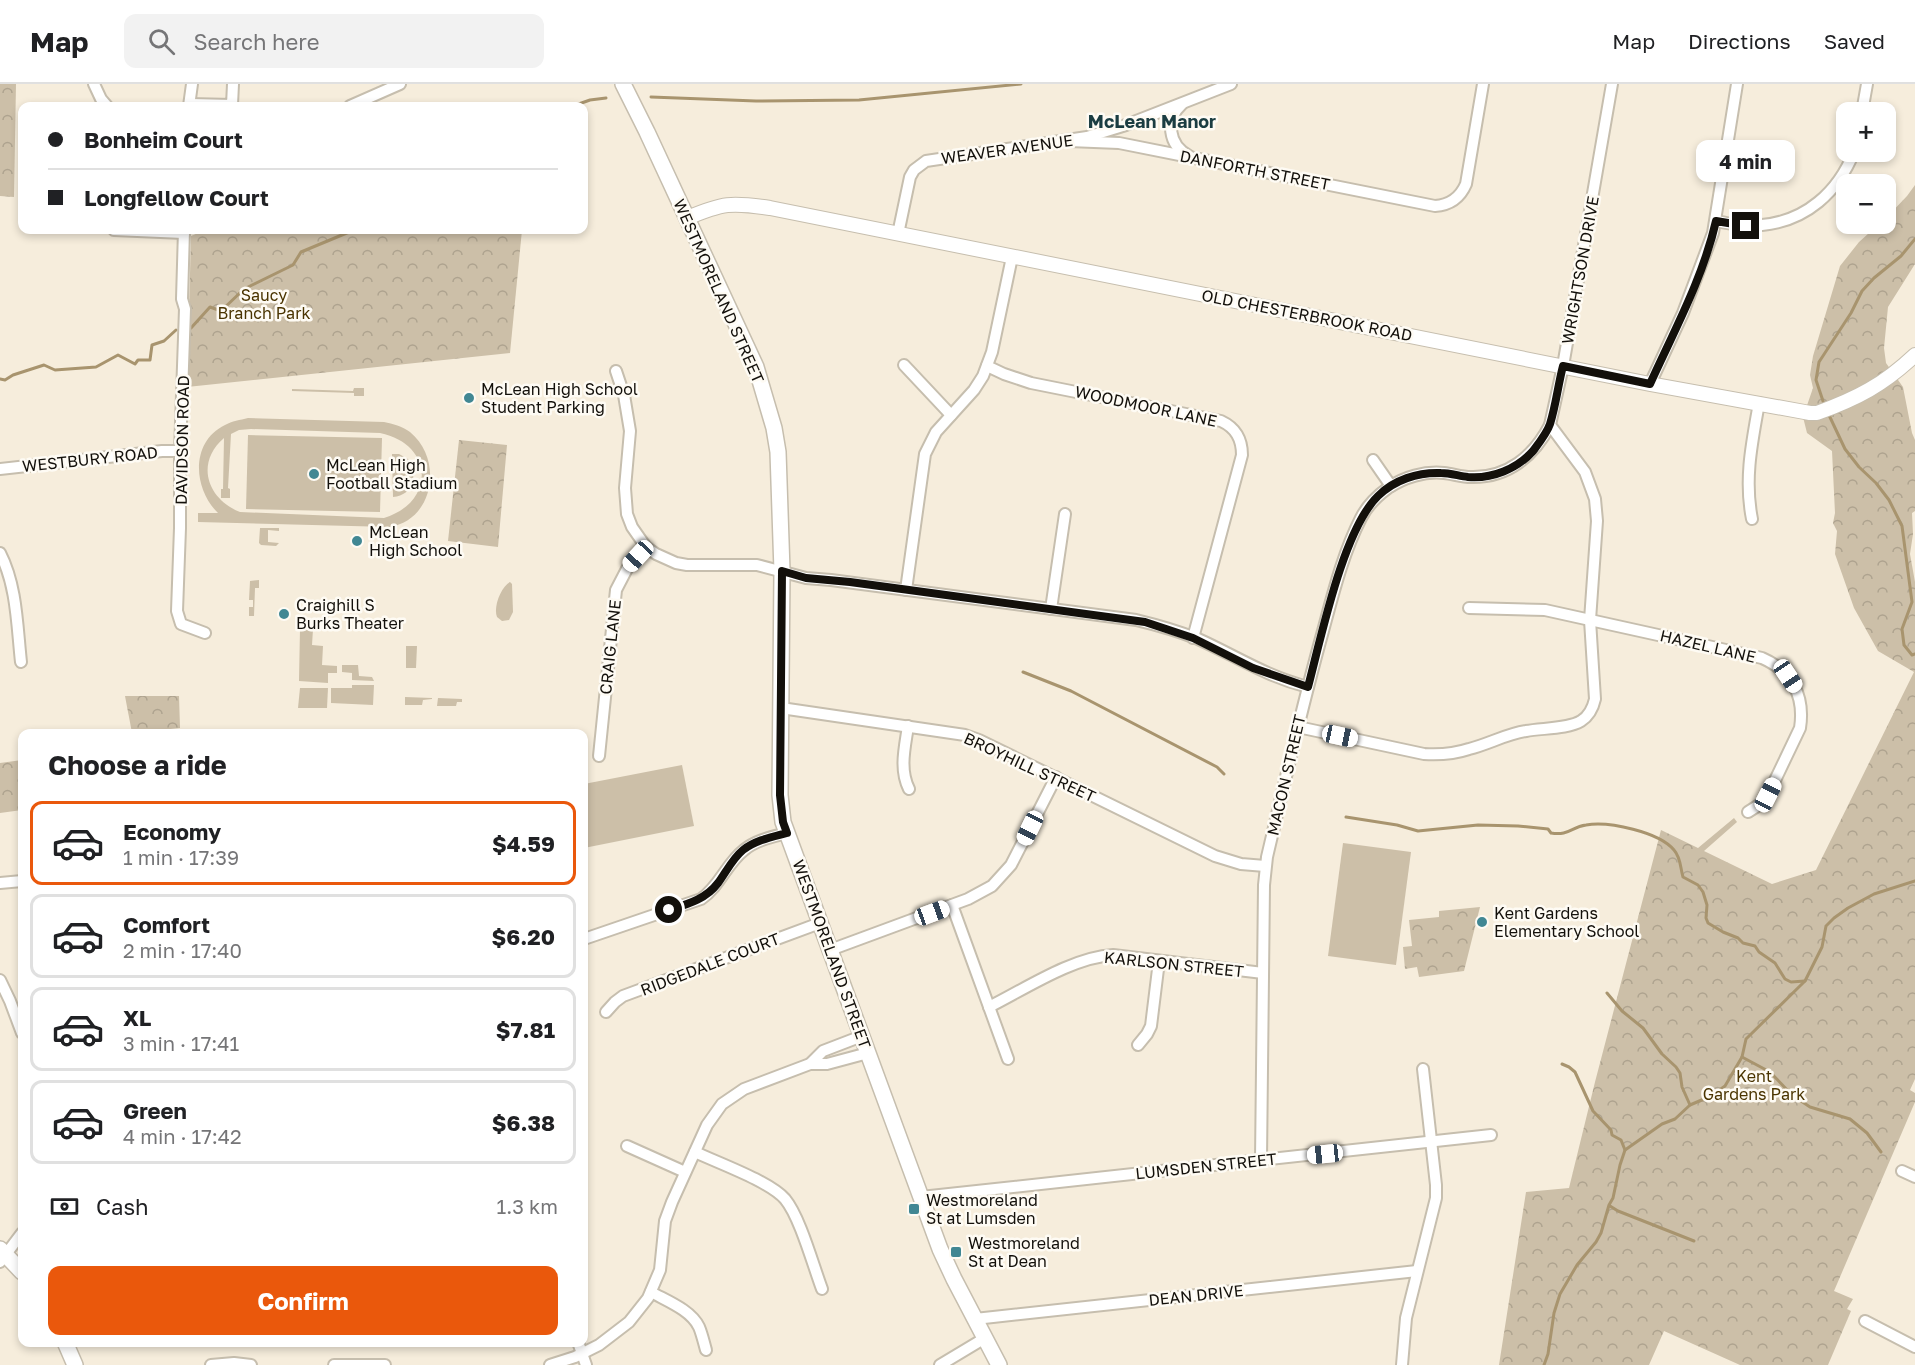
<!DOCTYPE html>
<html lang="en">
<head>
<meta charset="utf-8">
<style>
	:root { --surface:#fff; --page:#f2f2f2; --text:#202124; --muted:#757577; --line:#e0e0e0; --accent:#ea580c }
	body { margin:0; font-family:"Golos Text",sans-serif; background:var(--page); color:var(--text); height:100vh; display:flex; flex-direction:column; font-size:22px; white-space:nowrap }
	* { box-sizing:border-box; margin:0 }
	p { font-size:20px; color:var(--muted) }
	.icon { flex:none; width:33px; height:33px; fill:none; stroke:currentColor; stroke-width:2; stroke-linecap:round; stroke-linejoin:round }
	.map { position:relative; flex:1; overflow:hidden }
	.sheet { position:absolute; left:18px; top:645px; width:570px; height:618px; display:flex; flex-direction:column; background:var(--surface); border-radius:12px; box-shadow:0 3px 9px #0003 }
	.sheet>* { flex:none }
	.hud { position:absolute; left:18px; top:18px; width:570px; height:132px; border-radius:12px; box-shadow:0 3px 9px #0003; display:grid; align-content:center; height:132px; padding:0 30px; background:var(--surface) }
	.buttons { position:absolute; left:1836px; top:18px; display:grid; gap:12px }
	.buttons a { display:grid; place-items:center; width:60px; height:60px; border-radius:12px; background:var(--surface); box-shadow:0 3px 9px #0003; font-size:30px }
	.end { position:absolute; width:27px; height:27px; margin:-14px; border:8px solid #13100b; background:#fff; box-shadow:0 0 0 3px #fff }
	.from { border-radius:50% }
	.bubble { position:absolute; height:42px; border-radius:12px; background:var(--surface); box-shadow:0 3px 9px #0003; font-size:20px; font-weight:700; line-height:42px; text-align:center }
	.car { position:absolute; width:18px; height:36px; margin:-18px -9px; border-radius:8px; box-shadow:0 0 4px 2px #0007; background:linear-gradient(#fff 24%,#345 0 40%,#fff 0 76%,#345 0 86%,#fff 0) }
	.hud b { display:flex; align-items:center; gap:21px; height:57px; font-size:22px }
	.hud b+b { border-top:2px solid var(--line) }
	.hud i { width:15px; height:15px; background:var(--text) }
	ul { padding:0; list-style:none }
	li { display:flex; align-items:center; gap:18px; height:84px; margin:0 12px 9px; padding:0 18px; border:3px solid var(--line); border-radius:12px }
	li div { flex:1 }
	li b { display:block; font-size:22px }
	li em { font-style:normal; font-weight:700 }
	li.on { border-color:var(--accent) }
	li>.icon { width:54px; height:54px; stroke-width:1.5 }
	h2 { padding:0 30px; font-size:27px; line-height:72px }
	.pay { display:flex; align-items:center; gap:15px; height:66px; padding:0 30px; font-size:22px }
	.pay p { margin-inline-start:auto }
	.action { display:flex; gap:12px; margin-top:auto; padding:12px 30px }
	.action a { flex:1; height:69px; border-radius:12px; background:var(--accent); color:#fff; font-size:24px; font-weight:700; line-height:69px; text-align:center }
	header { display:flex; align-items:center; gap:36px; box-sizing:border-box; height:84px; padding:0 30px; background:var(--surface); border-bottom:2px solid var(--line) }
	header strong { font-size:28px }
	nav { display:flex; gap:33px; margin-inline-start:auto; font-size:21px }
	.search { width:420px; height:54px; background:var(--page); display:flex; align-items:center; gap:15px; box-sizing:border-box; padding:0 21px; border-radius:12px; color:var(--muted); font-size:22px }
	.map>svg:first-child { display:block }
	.grass { fill:#ccbfa8; fill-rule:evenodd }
	.park { fill:url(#park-crowns) }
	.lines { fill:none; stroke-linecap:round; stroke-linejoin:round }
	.stream { stroke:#a8946e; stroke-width:3 }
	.minor-casing { stroke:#c6beae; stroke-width:14 }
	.tertiary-casing { stroke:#c6beae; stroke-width:16 }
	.secondary-casing { stroke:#c6beae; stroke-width:18 }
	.minor { stroke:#fff; stroke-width:10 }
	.tertiary { stroke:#fff; stroke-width:14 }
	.secondary { stroke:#fff; stroke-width:15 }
	.route { stroke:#13100b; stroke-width:8 }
	.poi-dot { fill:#418793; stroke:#fefbf4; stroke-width:2 }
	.labels { text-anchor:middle; stroke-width:5; stroke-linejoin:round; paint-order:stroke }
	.street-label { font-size:16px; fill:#13100b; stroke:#fefbf4 }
	.park-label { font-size:16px; fill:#4a3400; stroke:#fefbf4 }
	.poi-label { font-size:16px; fill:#13100b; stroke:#fefbf4; text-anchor:start }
	.neighbourhood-label { font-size:18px; font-weight:bold; fill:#1b3d42; stroke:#fefbf4 }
</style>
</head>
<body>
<header>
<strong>Map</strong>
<div class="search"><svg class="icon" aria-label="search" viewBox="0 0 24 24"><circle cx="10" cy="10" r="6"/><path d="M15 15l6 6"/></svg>Search here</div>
<nav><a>Map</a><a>Directions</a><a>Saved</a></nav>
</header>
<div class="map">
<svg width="1915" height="1281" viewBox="0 0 1915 1281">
	<defs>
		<pattern id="park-crowns" width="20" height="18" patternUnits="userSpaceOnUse" patternTransform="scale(1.5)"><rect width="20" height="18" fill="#ccbfa8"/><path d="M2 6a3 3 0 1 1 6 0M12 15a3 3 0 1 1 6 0" fill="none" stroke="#aea38f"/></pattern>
	</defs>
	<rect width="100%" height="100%" fill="#f6eddc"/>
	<g class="grass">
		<path d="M 354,304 L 364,304 L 364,312 L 354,312 L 354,309 L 292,307 L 292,305 L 353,307 Z"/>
		<path d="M 248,334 L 384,338 C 393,340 402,342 410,348 C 443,375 435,435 390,443 L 198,438 L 198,429 L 218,429 C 193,405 190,358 225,341 C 232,337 240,336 248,334 ZM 251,345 L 380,349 C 434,360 436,418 384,434 L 240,428 C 207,415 195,379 224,354 L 223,405 L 221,405 L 221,414 L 230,414 L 230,405 L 228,404 L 231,350 L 239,346 Z"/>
		<path d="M 248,351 L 382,354 L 380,428 L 246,425 Z"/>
		<path d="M 392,370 L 399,370 L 408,375 C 418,391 414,411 393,413 Z"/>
		<path d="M 260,444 L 279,444 L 279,447 L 268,446 L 268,458 L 279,459 L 276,462 L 261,461 L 259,459 Z"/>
		<path d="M 259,496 L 259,504 L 255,504 L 254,532 L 249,532 L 249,523 L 253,523 L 253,516 L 249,516 L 250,497 Z"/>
		<path d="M 510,498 L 512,500 L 513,528 L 509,536 L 502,537 L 497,533 C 493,523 501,503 510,498 Z"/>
		<path d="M 300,545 L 313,545 L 312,561 L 323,562 L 322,581 L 337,582 L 337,589 L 328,589 L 328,599 L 299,597 Z"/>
		<path d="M 406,562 L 417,562 L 416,584 L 406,584 Z"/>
		<path d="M 342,581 L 358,581 L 359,592 L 372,593 L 374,597 L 352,596 L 352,589 L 342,588 Z"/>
		<path d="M 352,601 L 374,601 L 373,621 L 331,619 L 331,604 L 352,604 Z"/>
		<path d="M 300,604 L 328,604 L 327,624 L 298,624 Z"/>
		<path d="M 405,613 L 432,614 L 432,615 L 423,616 L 422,621 L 405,621 Z"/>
		<path d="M 438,614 L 462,615 L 462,618 L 457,618 L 456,622 L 437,622 Z"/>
		<path d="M 682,681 L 694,742 L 584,764 L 584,700 Z"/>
		<path d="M 1343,759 L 1411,768 L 1396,881 L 1328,872 Z"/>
	</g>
	<g class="park">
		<path d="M 0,0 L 16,0 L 14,113 L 0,112 Z"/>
		<path d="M 1915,101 L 1915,180 L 1888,223 L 1884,264 L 1886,279 L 1903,303 L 1912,349 L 1915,356 L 1915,427 L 1912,429 L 1913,450 L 1910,470 L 1915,498 L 1915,995 L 1910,1006 L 1915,1009 L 1915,1018 L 1834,1207 L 1853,1215 L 1847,1225 L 1851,1227 L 1828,1281 L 1740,1281 L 1664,1247 L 1649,1281 L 1499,1281 L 1526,1108 L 1569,1104 L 1595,998 L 1661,746 L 1698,764 L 1734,734 L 1737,738 L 1704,767 L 1772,800 L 1816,786 L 1914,588 L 1878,567 L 1854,524 L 1835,470 L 1837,447 L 1833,439 L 1835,429 L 1832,367 L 1807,349 L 1803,333 L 1813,304 L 1810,291 L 1813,272 L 1840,182 L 1859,158 L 1879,140 L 1886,140 L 1886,134 L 1907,112 Z"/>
		<path d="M 205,146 L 522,146 L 510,269 L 187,303 L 191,152 Z"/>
		<path d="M 459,356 L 507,361 L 498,463 L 448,457 Z"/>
		<path d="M 125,612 L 179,612 L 180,644 L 132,649 Z"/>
		<path d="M 22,676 L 22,726 L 0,729 L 0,679 Z"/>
		<path d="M 1480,823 L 1464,887 L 1419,893 L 1417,883 L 1405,885 L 1403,863 L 1412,862 L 1409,836 L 1439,833 L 1439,827 Z"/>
	</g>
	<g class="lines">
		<g class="stream">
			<path d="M 651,13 L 756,17 L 859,16 L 1021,0"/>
			<path d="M 573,22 L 590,16 L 606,14"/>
			<path d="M 191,244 L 210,223 L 221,227 L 244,205 L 293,181 L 301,168 L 354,146"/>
			<path d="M 0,295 L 5,296 L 13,291 L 44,281 L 55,286 L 96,283 L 118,271 L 135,280 L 138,276 L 150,276 L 152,261 L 164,257 L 176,246"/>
			<path d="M 1825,323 L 1816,296 L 1819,278 L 1851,229 L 1862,207 L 1874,194 L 1901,172 L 1915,155"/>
			<path d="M 1828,329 L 1845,365 L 1859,383 L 1876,399 L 1889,416 L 1902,442 L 1912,518 L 1902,545 L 1904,561 L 1912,571 L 1915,570"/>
			<path d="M 1023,588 L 1071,607 L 1217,683 L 1224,690"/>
			<path d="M 1346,733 L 1397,741 L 1418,747 L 1478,741 L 1518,742 L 1548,745 L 1551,749 C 1569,752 1571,743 1586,741 C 1609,737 1659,748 1674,766 C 1681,774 1680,783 1683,793 L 1698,801 L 1703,808 L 1707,821 L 1706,834 L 1708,839 L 1723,848 L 1738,854 L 1743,859 L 1755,862 L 1759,868 L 1775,879 L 1785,895 L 1791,898 L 1805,897"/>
			<path d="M 1607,909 L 1622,927 L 1643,944 L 1662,970 L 1676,983 L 1680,989 L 1682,1003 L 1690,1021"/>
			<path d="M 1742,973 L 1770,988 L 1792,1011 L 1810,1023 L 1850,1035 L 1867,1049 L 1881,1068"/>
			<path d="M 1562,980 L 1569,983 L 1575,988 L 1593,1027 L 1611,1046 L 1612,1051 L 1621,1056 L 1625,1066"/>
			<path d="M 1610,1122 L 1618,1127 L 1694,1157"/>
			<path d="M 1544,1281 L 1548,1270 L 1554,1229 L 1560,1210 L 1577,1181 L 1596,1158 L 1601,1149 L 1609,1121 L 1613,1114 L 1620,1081 L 1625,1066 L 1662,1040 L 1675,1035 L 1690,1021 L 1711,1012 L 1725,1002 L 1742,973 L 1746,955 L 1805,897 L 1822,863 L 1826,842 L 1834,834 L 1848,824 L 1874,810 L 1915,797"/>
		</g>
		<g class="minor-casing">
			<g id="minor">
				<path d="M 94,0 L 101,15 L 107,22"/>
				<path d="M 190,20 L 232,21 L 233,0"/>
				<path d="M 1182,20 C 1165,35 1168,61 1189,72"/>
				<path d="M 189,22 L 192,0"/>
				<path d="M 350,22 L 400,0"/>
				<path d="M 1862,28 L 1867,0"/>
				<path d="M 1069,57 L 1119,59 L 1435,122 C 1450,121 1460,114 1466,100 L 1483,0"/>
				<path d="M 1716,137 C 1731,140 1746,143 1762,141 C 1806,137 1838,108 1854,68"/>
				<path d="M 114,146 L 184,149"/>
				<path d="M 184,146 L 182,215 L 185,225 L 180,367 L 180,444 L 177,527 L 181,540 L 205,549"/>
				<path d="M 898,150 L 910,93 L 914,86 L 926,77 L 1087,53 L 1126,41 L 1231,0"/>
				<path d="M 904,281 L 951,331"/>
				<path d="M 987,282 L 1004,290 L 1031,299 L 1221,337 C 1236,344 1242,355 1242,371 L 1193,554"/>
				<path d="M 616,287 L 624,311 L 630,347 L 625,404 L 627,430 L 632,443 L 646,463 L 656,470 L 676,479 L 687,481 L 757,481 L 806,494 L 831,496 L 1136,536 C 1157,541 1178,547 1198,555 C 1236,572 1265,592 1308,603"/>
				<path d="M 1650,300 L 1683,229 L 1713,149 L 1737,0"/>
				<path d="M 1373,376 L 1391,402"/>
				<path d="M 0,385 L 162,367 L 180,367"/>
				<path d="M 1752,435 C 1744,395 1752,358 1759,319"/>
				<path d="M 0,469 C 17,502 17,542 21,578"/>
				<path d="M 906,506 L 925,370 L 936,348 L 974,306 L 983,292 L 992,268 L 1012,173"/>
				<path d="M 1469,524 L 1545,526 L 1762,574 C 1792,587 1805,612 1800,644 L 1768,711 L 1762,719 L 1748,728"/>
				<path d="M 1051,525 L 1065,430"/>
				<path d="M 781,624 L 965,651 L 979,656 L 1215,772 L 1241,780 L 1265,782"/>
				<path d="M 908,642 C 905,663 899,685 909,705"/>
				<path d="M 1298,643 L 1424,670 C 1440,671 1454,670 1469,665 C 1489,660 1506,650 1526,647 C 1542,644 1568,645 1581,637 C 1589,632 1593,624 1595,615 L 1590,536 L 1597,437 L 1595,415 L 1585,388 L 1550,341 L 1563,282 L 1612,0"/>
				<path d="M 599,672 L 616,506 L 629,481 L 646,463"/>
				<path d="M 0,799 L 22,797"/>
				<path d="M 952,821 L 1008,975"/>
				<path d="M 584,855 L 701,815 C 720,802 726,780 744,766 C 756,756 772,753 787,749"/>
				<path d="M 830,866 L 968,815 L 992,802 L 1011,781 L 1056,693"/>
				<path d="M 0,896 L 10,917 L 22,949"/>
				<path d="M 989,923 C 1025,905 1073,873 1113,871 L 1263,889"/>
				<path d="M 606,928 L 615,918 L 623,912 L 820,839"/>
				<path d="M 1138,961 L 1147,950 L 1151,942 L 1159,877"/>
				<path d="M 810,980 L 827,980 L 868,969"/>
				<path d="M 627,1062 L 685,1088"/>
				<path d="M 695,1068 C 718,1079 769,1097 785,1115 C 800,1133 813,1181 822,1205"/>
				<path d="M 1261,1076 L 1264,801 L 1267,773 C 1285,697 1302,622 1323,547 C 1333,510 1343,469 1361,434 C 1367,422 1377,412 1388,404 C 1404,393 1425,387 1444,389 C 1453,390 1462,393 1471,393 C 1508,394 1534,372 1550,341"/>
				<path d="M 1902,1087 L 1915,1093"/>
				<path d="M 921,1113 L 1491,1051"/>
				<path d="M 0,1178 L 22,1149"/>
				<path d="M 651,1208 C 667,1217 691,1226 699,1243 C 702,1250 704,1259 706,1266"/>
				<path d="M 975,1235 L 1417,1187"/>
				<path d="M 1865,1237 L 1915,1263"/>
				<path d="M 578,1258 L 586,1281"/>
				<path d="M 211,1281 L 234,1279 L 251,1281"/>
				<path d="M 334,1281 L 385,1281"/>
				<path d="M 550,1281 L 575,1273 L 599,1261 L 629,1238 L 648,1214 L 660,1186 L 665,1137 L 672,1118 L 707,1041 L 722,1020 L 744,1005 L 810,980 L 823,967 L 862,952"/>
				<path d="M 940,1281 L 985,1254"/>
				<path d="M 1402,1281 L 1406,1234 L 1436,1114 L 1436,1101 L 1423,985"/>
			</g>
		</g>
		<g class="tertiary-casing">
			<path id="tertiary" d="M 687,134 C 723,119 731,118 770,124 L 1650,300 L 1810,329 L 1817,329 C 1858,314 1883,301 1915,271"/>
		</g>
		<g class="secondary-casing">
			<g id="secondary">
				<path d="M 623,0 L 647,48 L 756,283 L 774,344 L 778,368 L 782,487 L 780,711 L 783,738 L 940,1165 L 954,1195 L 999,1281"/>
				<path d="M 0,1165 L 22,1188"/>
				<path d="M 65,1258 L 75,1281"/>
			</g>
		</g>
		<use href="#minor" class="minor"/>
		<use href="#tertiary" class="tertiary"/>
		<use href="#secondary" class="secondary"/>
	</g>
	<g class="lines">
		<path class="route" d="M 669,826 C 688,820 706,815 718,799 C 726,788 733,774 743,766 C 756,756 772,753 787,749 L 783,738 L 780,711 L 782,487 L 806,494 L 850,498 L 1145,538 L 1193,554 L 1253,584 L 1308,603 C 1321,554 1343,446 1378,412 C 1394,396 1418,388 1441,389 C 1450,389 1459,392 1468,393 C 1492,395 1517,385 1533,367 C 1539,359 1547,349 1550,340 C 1556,321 1558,301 1563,282 L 1650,300 C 1674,247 1703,194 1716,137 L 1746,142"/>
	</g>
	<g class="poi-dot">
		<circle cx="469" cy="314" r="6"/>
		<circle cx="314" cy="390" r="6"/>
		<circle cx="357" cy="457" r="6"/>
		<circle cx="284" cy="530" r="6"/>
		<circle cx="1482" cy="838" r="6"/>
		<rect x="908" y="1119" width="12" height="12" rx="3"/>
		<rect x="950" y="1162" width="12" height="12" rx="3"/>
	</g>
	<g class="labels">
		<g class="street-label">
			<text transform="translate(1007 65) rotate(-8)" y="6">WEAVER AVENUE</text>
			<text transform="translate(1255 86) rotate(11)" y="6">DANFORTH STREET</text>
			<text transform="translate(1580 186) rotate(-80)" y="6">WRIGHTSON DRIVE</text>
			<text transform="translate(719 207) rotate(66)" y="6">WESTMORELAND STREET</text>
			<text transform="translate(1307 231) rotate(11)" y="6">OLD CHESTERBROOK ROAD</text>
			<text transform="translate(1146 322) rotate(12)" y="6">WOODMOOR LANE</text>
			<text transform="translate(182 356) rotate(-89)" y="6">DAVIDSON ROAD</text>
			<text transform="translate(90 375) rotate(-6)" y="6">WESTBURY ROAD</text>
			<text transform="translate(1708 562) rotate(13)" y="6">HAZEL LANE</text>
			<text transform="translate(610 563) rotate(-84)" y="6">CRAIG LANE</text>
			<text transform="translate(1030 683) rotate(25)" y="6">BROYHILL STREET</text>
			<text transform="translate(1286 691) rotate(-77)" y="6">MACON STREET</text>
			<text transform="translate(832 870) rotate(70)" y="6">WESTMORELAND STREET</text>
			<text transform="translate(710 880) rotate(-21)" y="6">RIDGEDALE COURT</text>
			<text transform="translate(1174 880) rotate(6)" y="6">KARLSON STREET</text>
			<text transform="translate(1206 1082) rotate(-6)" y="6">LUMSDEN STREET</text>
			<text transform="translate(1196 1211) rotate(-6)" y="6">DEAN DRIVE</text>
		</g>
		<g class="park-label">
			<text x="264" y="217">Saucy<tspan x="264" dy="18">Branch Park</tspan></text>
			<text x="1754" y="998">Kent<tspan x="1754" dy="18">Gardens Park</tspan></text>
		</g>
		<g class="poi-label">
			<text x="481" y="311">McLean High School<tspan x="481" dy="18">Student Parking</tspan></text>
			<text x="326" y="387">McLean High<tspan x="326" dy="18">Football Stadium</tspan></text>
			<text x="369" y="454">McLean<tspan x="369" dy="18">High School</tspan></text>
			<text x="296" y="527">Craighill S<tspan x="296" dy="18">Burks Theater</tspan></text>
			<text x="1494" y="835">Kent Gardens<tspan x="1494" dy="18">Elementary School</tspan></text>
			<text x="926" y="1122">Westmoreland<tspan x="926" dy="18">St at Lumsden</tspan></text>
			<text x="968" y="1165">Westmoreland<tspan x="968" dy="18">St at Dean</tspan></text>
		</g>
		<g class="neighbourhood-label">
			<text x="1152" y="44">McLean Manor</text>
		</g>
	</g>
</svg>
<div class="buttons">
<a>+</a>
<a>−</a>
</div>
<i class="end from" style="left:669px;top:826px"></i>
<i class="end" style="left:1746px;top:142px"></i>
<div class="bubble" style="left:1696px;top:56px;width:99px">4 min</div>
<i class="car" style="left:638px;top:472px;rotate:223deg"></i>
<i class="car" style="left:1788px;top:592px;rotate:146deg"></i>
<i class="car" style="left:1340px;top:652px;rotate:102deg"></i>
<i class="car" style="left:1768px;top:711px;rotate:27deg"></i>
<i class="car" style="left:1030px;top:744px;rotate:206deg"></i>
<i class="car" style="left:932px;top:829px;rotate:70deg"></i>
<i class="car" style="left:1325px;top:1070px;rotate:264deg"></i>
<div class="hud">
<b><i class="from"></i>Bonheim Court</b>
<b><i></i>Longfellow Court</b>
</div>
<section class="sheet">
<h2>Choose a ride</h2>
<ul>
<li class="on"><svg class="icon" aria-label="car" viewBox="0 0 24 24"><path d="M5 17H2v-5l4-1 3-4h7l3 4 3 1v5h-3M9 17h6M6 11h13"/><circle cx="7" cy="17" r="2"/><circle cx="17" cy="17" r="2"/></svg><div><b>Economy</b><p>1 min · 17:39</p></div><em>$4.59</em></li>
<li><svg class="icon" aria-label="car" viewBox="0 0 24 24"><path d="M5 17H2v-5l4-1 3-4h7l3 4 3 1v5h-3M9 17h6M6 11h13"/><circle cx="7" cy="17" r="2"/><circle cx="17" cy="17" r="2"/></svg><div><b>Comfort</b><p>2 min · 17:40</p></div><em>$6.20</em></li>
<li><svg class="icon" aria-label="car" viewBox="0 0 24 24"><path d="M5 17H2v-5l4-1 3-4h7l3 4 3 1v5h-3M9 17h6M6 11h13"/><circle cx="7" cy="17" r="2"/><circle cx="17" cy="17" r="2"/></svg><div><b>XL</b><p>3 min · 17:41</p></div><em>$7.81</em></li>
<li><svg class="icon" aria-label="car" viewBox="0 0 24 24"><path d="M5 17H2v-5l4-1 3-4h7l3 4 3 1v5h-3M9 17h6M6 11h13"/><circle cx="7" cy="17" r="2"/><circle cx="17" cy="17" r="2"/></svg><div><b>Green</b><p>4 min · 17:42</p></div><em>$6.38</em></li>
</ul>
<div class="pay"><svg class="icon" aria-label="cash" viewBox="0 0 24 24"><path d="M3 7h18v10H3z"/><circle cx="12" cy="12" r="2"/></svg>Cash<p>1.3 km</p></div>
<div class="action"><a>Confirm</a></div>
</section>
</div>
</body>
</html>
